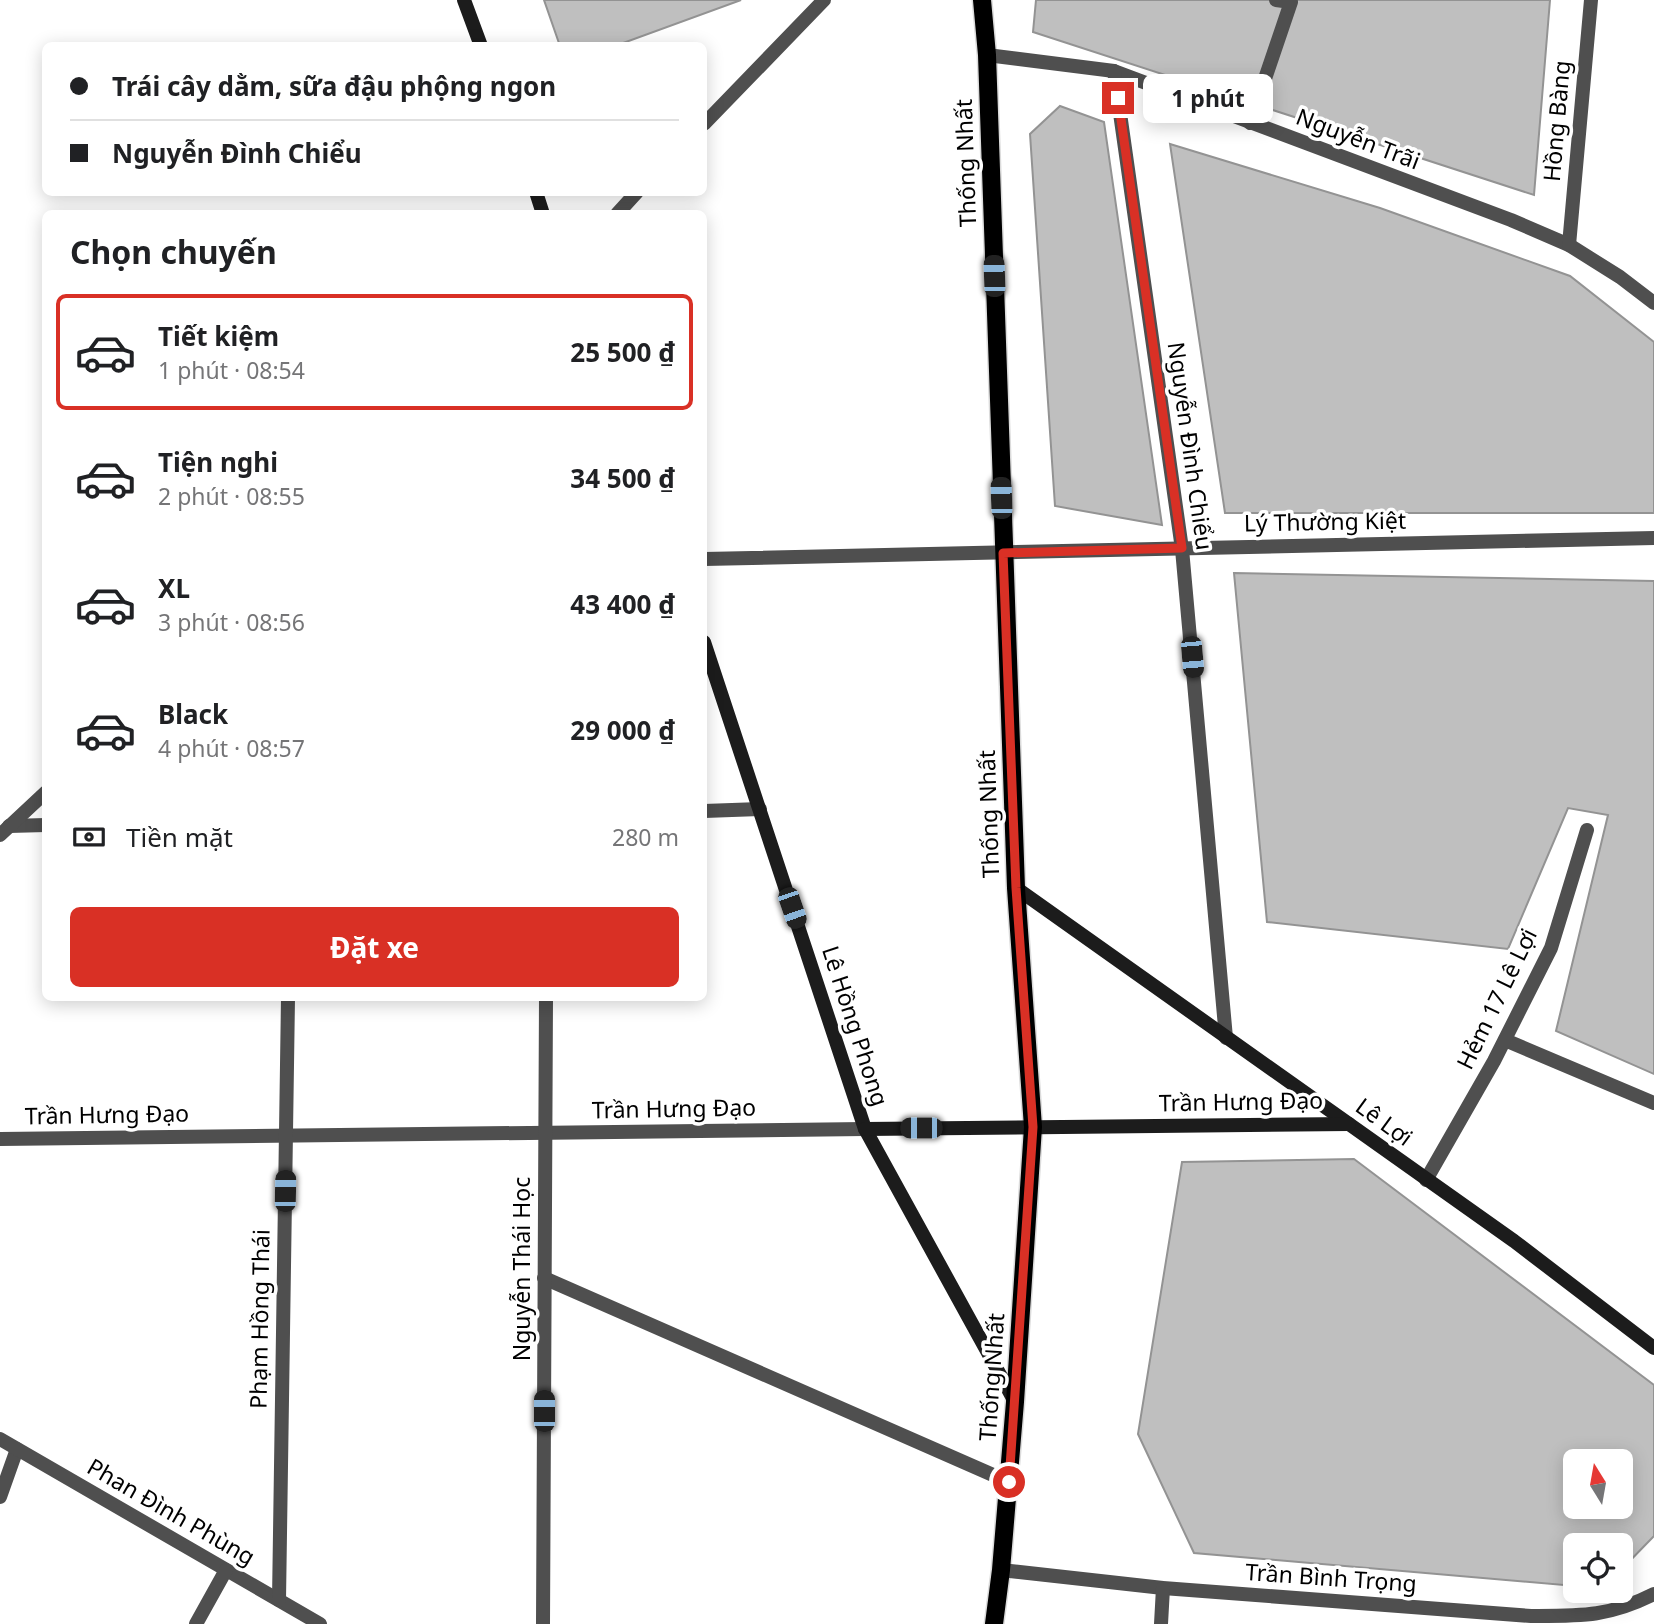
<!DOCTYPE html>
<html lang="vi">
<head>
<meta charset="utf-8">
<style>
	:root { --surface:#fff; --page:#f6f6f6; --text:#202124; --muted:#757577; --line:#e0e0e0; --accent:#d93025 }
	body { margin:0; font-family:"Noto Sans",sans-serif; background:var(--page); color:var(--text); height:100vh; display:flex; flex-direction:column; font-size:26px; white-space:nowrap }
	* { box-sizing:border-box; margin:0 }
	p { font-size:23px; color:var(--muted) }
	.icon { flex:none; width:38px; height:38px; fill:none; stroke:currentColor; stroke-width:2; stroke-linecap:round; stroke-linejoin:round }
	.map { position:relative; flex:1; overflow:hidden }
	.sheet { position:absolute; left:42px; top:210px; width:665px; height:791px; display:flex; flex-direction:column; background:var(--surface); border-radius:10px; box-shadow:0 4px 18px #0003 }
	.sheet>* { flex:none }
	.guide { position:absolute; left:42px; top:42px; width:665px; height:154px; border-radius:10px; box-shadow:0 4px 18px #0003; display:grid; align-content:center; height:154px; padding:0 28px; background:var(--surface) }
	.needle { width:46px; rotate:349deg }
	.tools { position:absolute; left:1563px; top:1449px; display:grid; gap:14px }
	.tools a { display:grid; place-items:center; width:70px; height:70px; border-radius:10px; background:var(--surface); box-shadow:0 4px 18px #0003; font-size:35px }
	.end { position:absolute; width:32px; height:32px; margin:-16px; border:9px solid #d93025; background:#fff; box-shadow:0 0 0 4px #fff }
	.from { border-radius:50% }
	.bubble { position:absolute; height:49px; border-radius:10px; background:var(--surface); box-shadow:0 4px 18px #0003; font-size:23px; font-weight:700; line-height:49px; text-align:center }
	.car { position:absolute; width:21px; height:42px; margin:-21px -10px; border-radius:9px; box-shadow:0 0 5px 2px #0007; background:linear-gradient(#222 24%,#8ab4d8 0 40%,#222 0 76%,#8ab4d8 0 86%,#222 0) }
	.guide b { display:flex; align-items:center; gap:24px; height:66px; font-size:26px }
	.guide b+b { border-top:2px solid var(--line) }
	.guide i { width:18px; height:18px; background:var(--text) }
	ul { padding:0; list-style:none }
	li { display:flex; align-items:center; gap:21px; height:116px; margin:0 14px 10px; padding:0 14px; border:4px solid transparent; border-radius:10px }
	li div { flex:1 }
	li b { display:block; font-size:26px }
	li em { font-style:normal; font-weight:700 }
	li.active { border-color:var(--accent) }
	li>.icon { width:63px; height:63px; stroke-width:1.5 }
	h2 { padding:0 28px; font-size:32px; line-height:84px }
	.pay { display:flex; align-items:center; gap:18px; height:77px; padding:0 28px; font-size:26px }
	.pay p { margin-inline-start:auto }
	.button { display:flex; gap:14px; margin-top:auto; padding:14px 28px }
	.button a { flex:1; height:80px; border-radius:10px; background:var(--accent); color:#fff; font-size:28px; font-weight:700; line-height:80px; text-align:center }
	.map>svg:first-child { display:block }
	.building { fill:#bfbfbf; stroke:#939393; stroke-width:2; fill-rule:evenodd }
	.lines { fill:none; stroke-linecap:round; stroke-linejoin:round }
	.primary-casing { stroke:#dbdbdb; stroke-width:21 }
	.lane { stroke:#4f4f4f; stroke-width:14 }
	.street { stroke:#4f4f4f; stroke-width:14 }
	.secondary { stroke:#1c1c1c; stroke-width:14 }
	.primary { stroke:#000; stroke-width:18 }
	.route { stroke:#d93025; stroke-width:9 }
	.labels { text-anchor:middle; stroke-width:7; stroke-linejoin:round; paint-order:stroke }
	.street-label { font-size:23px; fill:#000; stroke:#fff }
</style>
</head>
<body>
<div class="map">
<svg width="1654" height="1624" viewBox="0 0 1654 1624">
	<rect width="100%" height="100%" fill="#fff"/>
	<g class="building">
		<path d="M 544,0 L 741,0 L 615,46 L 560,46 Z"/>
		<path d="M 1036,0 L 1550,0 L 1534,195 L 1033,32 Z"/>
		<path d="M 1060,106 L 1104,122 L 1162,525 L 1055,506 L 1030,134 Z"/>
		<path d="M 1170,144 L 1380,208 L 1570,276 L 1654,342 L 1654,513 L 1225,513 Z"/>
		<path d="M 1234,573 L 1654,581 L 1654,1074 L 1556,1031 L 1608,815 L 1568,808 L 1508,949 L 1267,922 Z"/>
		<path d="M 1354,1159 L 1654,1385 L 1654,1536 L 1620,1571 L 1620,1545 L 1575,1545 L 1575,1586 L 1194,1553 L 1138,1434 L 1182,1162 ZM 1575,1461 L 1620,1461 L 1620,1507 L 1575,1507 Z"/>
	</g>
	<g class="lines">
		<g class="primary-casing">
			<path id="primary" d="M 982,0 L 987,55 L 1016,888 L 1033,1127 L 1015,1402 L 1001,1570 L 994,1624"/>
		</g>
		<g class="lane">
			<path d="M 1250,123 L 1291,2 L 1276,0"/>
			<path d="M 1505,1040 L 1654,1103"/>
			<path d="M 0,1497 L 17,1449"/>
		</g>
		<g class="street">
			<path d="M 987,55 L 1114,71 L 1511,220 L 1569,245 L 1620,277 L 1654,303"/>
			<path d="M 1114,71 L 1182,549 L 1226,1038"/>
			<path d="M 704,124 L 824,0"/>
			<path d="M 617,214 L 637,192"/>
			<path d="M 1569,245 L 1591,0"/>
			<path d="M 704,559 L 1654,538"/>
			<path d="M 704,811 L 760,809"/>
			<path d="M 9,826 L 46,825"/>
			<path d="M 0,835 L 46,792"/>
			<path d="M 0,1139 L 865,1129"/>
			<path d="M 1426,1180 L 1494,1061 L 1551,948 L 1587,830"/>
			<path d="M 544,1278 L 1009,1482"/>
			<path d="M 0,1439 L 320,1624"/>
			<path d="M 1001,1570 L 1163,1588 L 1531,1616 C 1581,1616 1609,1617 1654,1594"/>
			<path d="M 279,1600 L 288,998"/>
			<path d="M 196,1624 L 226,1570"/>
			<path d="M 543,1624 L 546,998"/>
			<path d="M 1161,1624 L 1163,1588"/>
		</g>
		<g class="secondary">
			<path d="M 464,0 L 481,46"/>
			<path d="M 536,192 L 543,214"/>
			<path d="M 704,642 L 865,1129 L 1015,1402"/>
			<path d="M 1016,888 L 1514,1241 L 1654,1348"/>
			<path d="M 865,1129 L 1349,1124"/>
		</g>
		<use href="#primary" class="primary"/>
	</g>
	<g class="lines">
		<path class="route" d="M 1009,1482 L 1033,1127 L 1016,888 L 1003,553 L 1182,548 L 1118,98"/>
	</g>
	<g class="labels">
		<g class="street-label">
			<text transform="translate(1557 121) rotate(-85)" y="8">Hồng Bàng</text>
			<text transform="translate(1358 139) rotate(21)" y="8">Nguyễn Trãi</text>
			<text transform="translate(966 163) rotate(-92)" y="8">Thống Nhất</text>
			<text transform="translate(1190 446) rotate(82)" y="8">Nguyễn Đình Chiểu</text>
			<text transform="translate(1325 522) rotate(-1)" y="8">Lý Thường Kiệt</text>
			<text transform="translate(989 814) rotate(-92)" y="8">Thống Nhất</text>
			<text transform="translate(1497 999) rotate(-64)" y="8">Hẻm 17 Lê Lợi</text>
			<text transform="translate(855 1026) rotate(72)" y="8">Lê Hồng Phong</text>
			<text transform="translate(1241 1102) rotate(-1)" y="8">Trần Hưng Đạo</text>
			<text transform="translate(674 1109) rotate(-1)" y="8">Trần Hưng Đạo</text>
			<text transform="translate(107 1115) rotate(-1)" y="8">Trần Hưng Đạo</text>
			<text transform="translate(1384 1122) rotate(36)" y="8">Lê Lợi</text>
			<text transform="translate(522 1269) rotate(-90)" y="8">Nguyễn Thái Học</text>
			<text transform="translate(260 1319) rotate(-89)" y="8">Phạm Hồng Thái</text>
			<text transform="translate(992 1377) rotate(-86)" y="8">Thống Nhất</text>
			<text transform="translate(171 1512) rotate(30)" y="8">Phan Đình Phùng</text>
			<text transform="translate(1331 1578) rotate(4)" y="8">Trần Bình Trọng</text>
		</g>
	</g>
</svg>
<div class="tools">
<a><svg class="needle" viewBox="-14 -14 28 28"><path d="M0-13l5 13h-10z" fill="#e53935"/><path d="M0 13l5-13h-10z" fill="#757577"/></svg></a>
<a><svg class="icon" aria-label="locate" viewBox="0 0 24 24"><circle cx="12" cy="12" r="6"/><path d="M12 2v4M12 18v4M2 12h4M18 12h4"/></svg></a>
</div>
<i class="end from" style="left:1009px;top:1482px"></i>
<i class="end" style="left:1118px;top:98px"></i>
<div class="bubble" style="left:1143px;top:74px;width:130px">1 phút</div>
<i class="car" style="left:994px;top:276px;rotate:358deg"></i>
<i class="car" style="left:1001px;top:498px;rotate:358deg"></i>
<i class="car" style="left:1192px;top:657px;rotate:175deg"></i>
<i class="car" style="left:792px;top:908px;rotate:161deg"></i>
<i class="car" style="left:921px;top:1128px;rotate:270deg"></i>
<i class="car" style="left:285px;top:1191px;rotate:1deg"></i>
<i class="car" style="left:544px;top:1411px;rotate:0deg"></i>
<div class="guide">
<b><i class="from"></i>Trái cây dằm, sữa đậu phộng ngon</b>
<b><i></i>Nguyễn Đình Chiểu</b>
</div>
<section class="sheet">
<h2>Chọn chuyến</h2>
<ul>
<li class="active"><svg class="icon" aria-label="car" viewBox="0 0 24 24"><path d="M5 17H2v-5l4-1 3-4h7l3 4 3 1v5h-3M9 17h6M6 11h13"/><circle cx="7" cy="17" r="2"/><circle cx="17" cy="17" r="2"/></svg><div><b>Tiết kiệm</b><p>1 phút · 08:54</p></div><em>25 500 ₫</em></li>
<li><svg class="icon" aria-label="car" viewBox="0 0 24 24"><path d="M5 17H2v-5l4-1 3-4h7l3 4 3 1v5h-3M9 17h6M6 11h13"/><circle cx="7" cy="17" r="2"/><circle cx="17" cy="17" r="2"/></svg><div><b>Tiện nghi</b><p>2 phút · 08:55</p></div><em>34 500 ₫</em></li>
<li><svg class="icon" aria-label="car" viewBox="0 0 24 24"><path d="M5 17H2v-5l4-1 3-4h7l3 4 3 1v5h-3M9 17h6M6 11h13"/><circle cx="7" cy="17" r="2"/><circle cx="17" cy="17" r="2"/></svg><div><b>XL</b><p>3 phút · 08:56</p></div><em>43 400 ₫</em></li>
<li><svg class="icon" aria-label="car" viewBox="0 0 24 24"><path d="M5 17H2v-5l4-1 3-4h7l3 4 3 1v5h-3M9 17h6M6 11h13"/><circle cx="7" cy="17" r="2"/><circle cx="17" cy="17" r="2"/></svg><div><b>Black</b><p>4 phút · 08:57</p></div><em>29 000 ₫</em></li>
</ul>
<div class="pay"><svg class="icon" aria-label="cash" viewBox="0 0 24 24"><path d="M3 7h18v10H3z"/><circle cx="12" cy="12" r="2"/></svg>Tiền mặt<p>280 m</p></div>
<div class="button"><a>Đặt xe</a></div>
</section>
</div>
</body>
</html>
